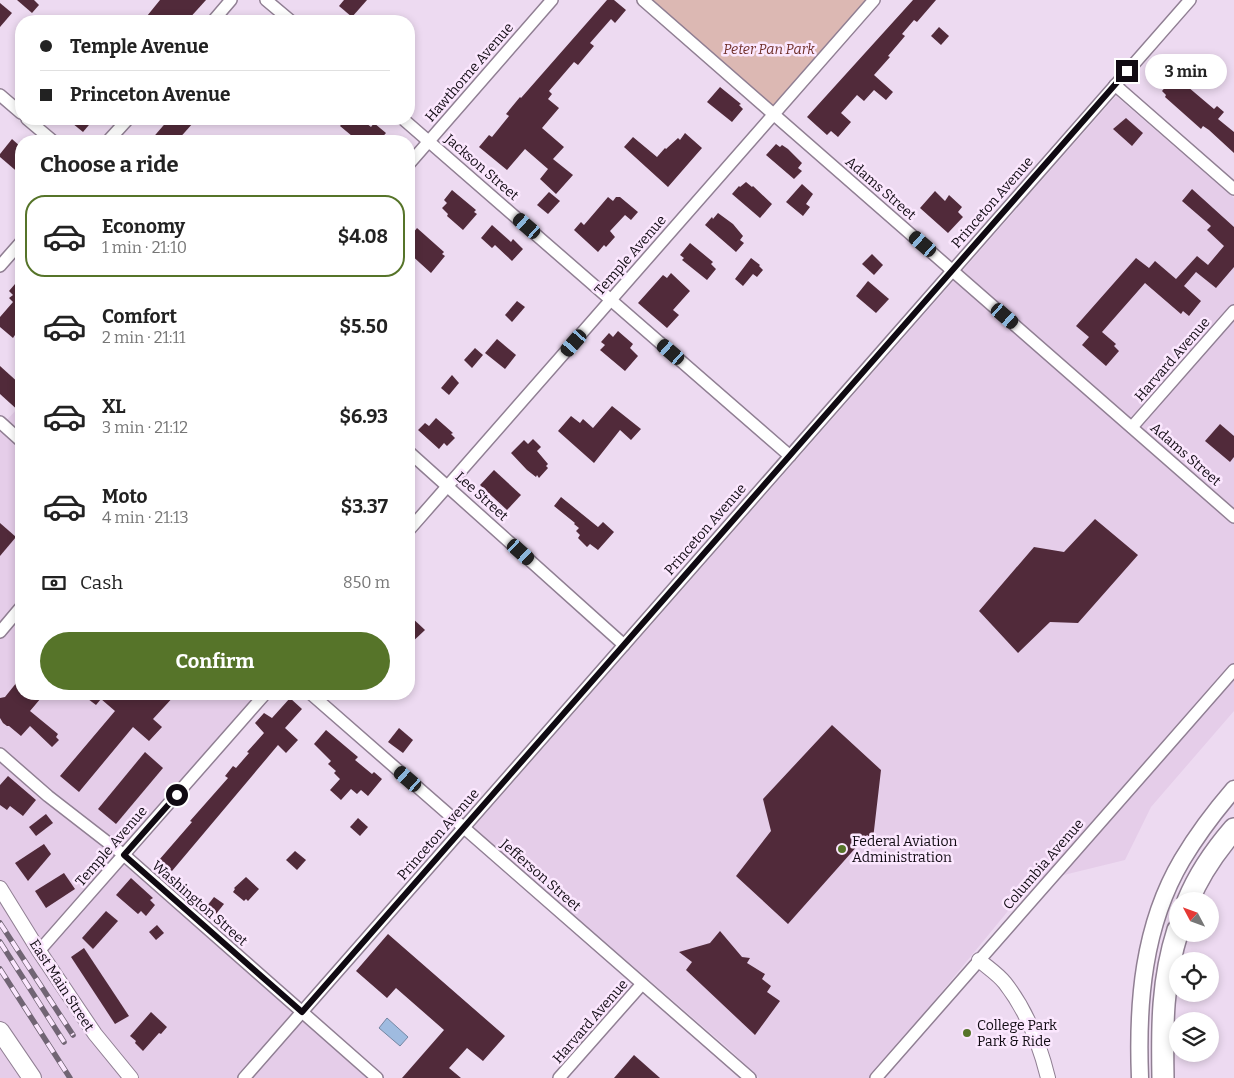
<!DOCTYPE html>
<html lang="en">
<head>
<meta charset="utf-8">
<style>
	:root { --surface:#fff; --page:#f2f2f2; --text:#222; --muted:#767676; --line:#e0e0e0; --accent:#567429 }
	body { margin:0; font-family:Bitter,serif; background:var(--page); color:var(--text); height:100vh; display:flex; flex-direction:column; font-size:19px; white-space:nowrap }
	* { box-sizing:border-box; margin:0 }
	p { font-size:16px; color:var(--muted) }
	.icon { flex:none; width:28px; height:28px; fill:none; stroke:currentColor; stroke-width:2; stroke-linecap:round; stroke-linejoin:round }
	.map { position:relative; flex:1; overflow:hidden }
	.sheet { position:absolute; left:15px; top:135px; width:400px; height:565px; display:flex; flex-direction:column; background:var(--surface); border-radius:20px; box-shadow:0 2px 8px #0003 }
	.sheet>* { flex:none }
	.top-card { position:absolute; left:15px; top:15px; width:400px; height:110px; border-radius:20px; box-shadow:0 2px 8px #0003; display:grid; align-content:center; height:110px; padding:0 25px; background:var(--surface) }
	.needle { width:32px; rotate:311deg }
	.fabs { position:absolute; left:1169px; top:892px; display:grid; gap:10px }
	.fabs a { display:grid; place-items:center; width:50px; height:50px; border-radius:50%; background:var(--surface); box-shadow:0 2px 8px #0003; font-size:25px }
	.end { position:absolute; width:22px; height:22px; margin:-11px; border:6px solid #100a12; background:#fff; box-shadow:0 0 0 2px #fff }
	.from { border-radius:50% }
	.bubble { position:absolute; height:35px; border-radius:18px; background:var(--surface); box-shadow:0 2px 8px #0003; font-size:16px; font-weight:700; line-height:35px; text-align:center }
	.car { position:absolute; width:15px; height:30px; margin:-15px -8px; border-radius:6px; box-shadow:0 0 4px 1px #0007; background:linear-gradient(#222 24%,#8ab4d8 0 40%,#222 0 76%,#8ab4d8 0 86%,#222 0) }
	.top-card b { display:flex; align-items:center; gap:18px; height:48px; font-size:19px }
	.top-card b+b { border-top:1px solid var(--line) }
	.top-card i { width:12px; height:12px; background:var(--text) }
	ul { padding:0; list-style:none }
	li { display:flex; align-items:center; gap:15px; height:82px; margin:0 10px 8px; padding:0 15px; border:2px solid transparent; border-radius:20px }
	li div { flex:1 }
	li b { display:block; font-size:19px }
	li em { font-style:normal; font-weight:700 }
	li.active { border-color:var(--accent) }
	li>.icon { width:45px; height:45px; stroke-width:1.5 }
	h2 { padding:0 25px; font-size:22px; line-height:60px }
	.pay { display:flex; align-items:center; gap:12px; height:55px; padding:0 25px; font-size:19px }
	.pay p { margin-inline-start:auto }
	.button { display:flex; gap:10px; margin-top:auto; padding:10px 25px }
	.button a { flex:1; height:58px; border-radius:30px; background:var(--accent); color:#fff; font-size:20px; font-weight:700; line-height:58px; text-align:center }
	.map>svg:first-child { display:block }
	.built { fill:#e5cde9 }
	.green { fill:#dcb8b3 }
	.water { fill:#9fbbe0; stroke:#7486a2 }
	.building { fill:#512a3a }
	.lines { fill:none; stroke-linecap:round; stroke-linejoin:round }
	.minor-casing { stroke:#907f93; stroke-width:14 }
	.tertiary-casing { stroke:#907f93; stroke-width:16 }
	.secondary-casing { stroke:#907f93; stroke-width:19 }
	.primary-casing { stroke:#907f93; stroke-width:20 }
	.motorway-casing { stroke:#907f93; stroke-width:24 }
	.minor { stroke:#fff; stroke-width:11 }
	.tertiary { stroke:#fff; stroke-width:14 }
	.secondary { stroke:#fff; stroke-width:16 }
	.primary { stroke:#fff; stroke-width:18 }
	.motorway { stroke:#fff; stroke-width:21 }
	.rail-casing { stroke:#716574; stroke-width:5.5 }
	.rail { stroke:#fbe7fe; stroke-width:4; stroke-dasharray:11; stroke-linecap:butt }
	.route { stroke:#100a12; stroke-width:6 }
	.poi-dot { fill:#567429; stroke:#fbe7fe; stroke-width:2 }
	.labels { text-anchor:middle; stroke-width:5; stroke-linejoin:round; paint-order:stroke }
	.park-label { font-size:14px; font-style:italic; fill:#70302a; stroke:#fbe7fe }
	.street-label { font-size:14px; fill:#100a12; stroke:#fbe7fe }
	.poi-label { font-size:14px; fill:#100a12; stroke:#fbe7fe; text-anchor:start }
</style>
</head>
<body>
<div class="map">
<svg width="1234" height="1078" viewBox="0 0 1234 1078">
	<rect width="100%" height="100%" fill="#eddaf1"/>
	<g class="built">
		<path d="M 1116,96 L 1234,198 L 1234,711 L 1151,807 L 1125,860 L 1031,883 L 871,1078 L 759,1078 L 729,1049 L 473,828 Z"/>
		<path d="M 21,405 L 21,694 L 269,694 L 132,853 L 372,1078 L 0,1078 L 0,427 Z"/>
	</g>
	<path class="green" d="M 636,0 L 873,0 L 775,120 Z"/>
	<path class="water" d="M 387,1018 L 408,1037 L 400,1046 L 379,1028 Z"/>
	<g class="building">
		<path d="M 17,0 L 34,0 L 39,5 L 32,13 Z"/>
		<path d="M 160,0 L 206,0 L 187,21 L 153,21 L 147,16 Z"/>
		<path d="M 344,0 L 367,0 L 352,17 L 339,6 Z"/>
		<path d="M 607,0 L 614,0 L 626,10 L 615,23 L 611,19 L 590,43 L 594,46 L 578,65 L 574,62 L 549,91 L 552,94 L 548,99 L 559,108 L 542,128 L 564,147 L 553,159 L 573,175 L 556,194 L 540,179 L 548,169 L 525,149 L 507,170 L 479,147 L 489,135 L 492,137 L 509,116 L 506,114 L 520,97 L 521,98 Z"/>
		<path d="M 913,0 L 936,0 L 917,22 L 914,20 L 902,34 L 905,36 L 888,56 L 890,57 L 874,75 L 893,92 L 886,100 L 874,90 L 864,101 L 857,95 L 841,113 L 851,122 L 838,137 L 831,131 L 827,135 L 807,117 Z"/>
		<path d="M 0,3 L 12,13 L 0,27 Z"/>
		<path d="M 939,27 L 949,36 L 941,45 L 931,36 Z"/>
		<path d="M 1175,76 L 1214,109 L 1217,106 L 1224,112 L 1218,119 L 1234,132 L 1234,153 L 1209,130 L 1203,126 L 1201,129 L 1165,97 L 1166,95 L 1162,91 Z"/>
		<path d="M 720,87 L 741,104 L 739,105 L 743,109 L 732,122 L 707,102 Z"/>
		<path d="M 1126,118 L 1143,133 L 1132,146 L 1113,129 Z"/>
		<path d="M 67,119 L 94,119 L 83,132 Z"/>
		<path d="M 169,119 L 188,119 L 193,123 L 177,141 L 150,141 Z"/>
		<path d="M 346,119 L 361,119 L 371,127 L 374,123 L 386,133 L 379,141 L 358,141 L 340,126 Z"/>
		<path d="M 685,133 L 702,148 L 668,187 L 624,147 L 633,137 L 657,157 L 665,148 L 666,149 L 678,138 L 680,140 Z"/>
		<path d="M 12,139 L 21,147 L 21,175 L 0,157 L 0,154 Z"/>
		<path d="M 776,144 L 780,147 L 782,145 L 788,149 L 802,163 L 798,168 L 802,171 L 794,179 L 766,155 Z"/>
		<path d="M 746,182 L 752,187 L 753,186 L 772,204 L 760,218 L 732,194 L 739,186 L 740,187 Z"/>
		<path d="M 802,184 L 813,194 L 806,204 L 810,207 L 803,216 L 786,202 Z"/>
		<path d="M 1192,189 L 1234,227 L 1234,267 L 1216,288 L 1196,272 L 1184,286 L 1201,301 L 1189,316 L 1183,311 L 1181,314 L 1145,283 L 1102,332 L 1116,344 L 1114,346 L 1119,351 L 1106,366 L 1082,345 L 1089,337 L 1076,326 L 1136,258 L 1149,268 L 1155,261 L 1176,279 L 1197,256 L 1208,265 L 1224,246 L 1207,230 L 1211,226 L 1182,201 Z"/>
		<path d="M 452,190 L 476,210 L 474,212 L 477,214 L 463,230 L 447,216 L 448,214 L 442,208 L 447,203 L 444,200 Z"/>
		<path d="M 935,191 L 945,201 L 949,195 L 962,207 L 958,212 L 963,217 L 948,233 L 920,208 Z"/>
		<path d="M 549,192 L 560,201 L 548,214 L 537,205 Z"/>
		<path d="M 608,197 L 613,201 L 616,197 L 620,197 L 638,212 L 631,220 L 625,215 L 610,231 L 615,237 L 606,247 L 604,245 L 598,252 L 574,230 L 581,222 L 584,225 Z"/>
		<path d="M 718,213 L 733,224 L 743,236 L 740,240 L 744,243 L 736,252 L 705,225 L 712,217 L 713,219 Z"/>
		<path d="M 492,225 L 511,242 L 513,239 L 523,249 L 512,261 L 495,245 L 492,248 L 481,238 Z"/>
		<path d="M 417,228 L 444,252 L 442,254 L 445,256 L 431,273 L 409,253 L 409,238 Z"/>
		<path d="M 690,243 L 713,262 L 711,264 L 716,269 L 707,280 L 682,260 L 684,258 L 680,255 Z"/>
		<path d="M 872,254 L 883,265 L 874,275 L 862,264 Z"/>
		<path d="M 751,258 L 760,265 L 759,266 L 763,270 L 757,277 L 753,274 L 743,286 L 735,279 Z"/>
		<path d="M 671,273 L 690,291 L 673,310 L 679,315 L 667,328 L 638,303 L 663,275 L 667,278 Z"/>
		<path d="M 868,281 L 889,299 L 876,313 L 856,296 Z"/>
		<path d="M 15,284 L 19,288 L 21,286 L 21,340 L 15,335 L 13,338 L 0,327 L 0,317 L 13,302 L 9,298 L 13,295 L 9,291 Z"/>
		<path d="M 517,301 L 525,307 L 512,322 L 505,315 Z"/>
		<path d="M 618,331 L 633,344 L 630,348 L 638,356 L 625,371 L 600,350 L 605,345 L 601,342 L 609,333 L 613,337 Z"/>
		<path d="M 497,339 L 516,355 L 505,369 L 485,353 Z"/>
		<path d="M 475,348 L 483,355 L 472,368 L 464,360 Z"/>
		<path d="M 0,366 L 21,385 L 21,413 L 0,394 Z"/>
		<path d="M 452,375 L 459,383 L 449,395 L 441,388 Z"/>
		<path d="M 612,406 L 641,429 L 631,440 L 620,430 L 594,463 L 558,431 L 571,416 L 580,423 L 583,419 L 593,428 Z"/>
		<path d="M 436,418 L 453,433 L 451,434 L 455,438 L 447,446 L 444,443 L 439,449 L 418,430 L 425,423 L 429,426 Z"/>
		<path d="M 1220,424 L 1234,436 L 1234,457 L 1230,462 L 1205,441 Z"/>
		<path d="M 533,439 L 541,447 L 537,451 L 548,464 L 546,466 L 548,468 L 539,478 L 537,475 L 536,477 L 527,470 L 511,453 L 524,440 L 528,444 Z"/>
		<path d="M 494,470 L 521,495 L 507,510 L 480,485 Z"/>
		<path d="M 561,497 L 598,527 L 603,522 L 614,532 L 598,550 L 590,544 L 587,547 L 578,538 L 580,535 L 576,531 L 579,528 L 574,524 L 575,523 L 554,506 Z"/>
		<path d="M 1095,519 L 1138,555 L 1078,623 L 1050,622 L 1018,653 L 979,611 L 1034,547 L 1064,552 Z"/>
		<path d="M 0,523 L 16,537 L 0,556 Z"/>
		<path d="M 409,615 L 425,630 L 409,645 Z"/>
		<path d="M 21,677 L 21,694 L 35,694 L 41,698 L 30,711 L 58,734 L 56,737 L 59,740 L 52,747 L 30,726 L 21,736 L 9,726 L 7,726 L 3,723 L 0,718 L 0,698 L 5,697 Z"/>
		<path d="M 93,694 L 176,694 L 153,719 L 162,727 L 149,741 L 133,727 L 79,792 L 60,776 L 115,711 L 101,699 L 96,705 L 88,699 Z"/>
		<path d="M 290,698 L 302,709 L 285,728 L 298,740 L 286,753 L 278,745 L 172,871 L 159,860 L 192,822 L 190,821 L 228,778 L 225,776 L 233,766 L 236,768 L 249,753 L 247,752 L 264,733 L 255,723 L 264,713 L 272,718 Z"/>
		<path d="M 832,725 L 881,770 L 873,839 L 867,835 L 788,924 L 736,876 L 771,831 L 763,799 Z"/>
		<path d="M 399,728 L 413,740 L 403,753 L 388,742 Z"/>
		<path d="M 326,730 L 358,757 L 355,760 L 372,774 L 374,772 L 382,779 L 368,796 L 361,790 L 357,794 L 351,789 L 341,800 L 330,790 L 340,779 L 334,773 L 336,771 L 328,764 L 331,761 L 314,744 Z"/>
		<path d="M 145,752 L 163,768 L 116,824 L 98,809 Z"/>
		<path d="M 8,776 L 36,800 L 23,816 L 10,806 L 7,810 L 0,805 L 0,785 Z"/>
		<path d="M 46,814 L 53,823 L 36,836 L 29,827 Z"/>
		<path d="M 358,818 L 368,827 L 360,836 L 350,827 Z"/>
		<path d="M 44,844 L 51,854 L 28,881 L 15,863 Z"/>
		<path d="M 295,851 L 306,860 L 297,870 L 286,860 Z"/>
		<path d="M 64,873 L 75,889 L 46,908 L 35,891 Z"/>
		<path d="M 246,877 L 259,889 L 248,901 L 246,899 L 244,901 L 233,892 L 235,889 L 234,888 Z"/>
		<path d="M 131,878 L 153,898 L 150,900 L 155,905 L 146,916 L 141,911 L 138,914 L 116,895 Z"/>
		<path d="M 214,897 L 224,904 L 216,914 L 207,906 Z"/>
		<path d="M 106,911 L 118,921 L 93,949 L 82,938 Z"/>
		<path d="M 157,925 L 164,933 L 156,940 L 149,932 Z"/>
		<path d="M 720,931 L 742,957 L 750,958 L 747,963 L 765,974 L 762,979 L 771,986 L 767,992 L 780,1001 L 755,1035 L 686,970 L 692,962 L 679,952 L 710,943 Z"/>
		<path d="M 388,934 L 505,1036 L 483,1061 L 467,1048 L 449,1068 L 461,1078 L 402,1078 L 444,1030 L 396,988 L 387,998 L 356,971 Z"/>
		<path d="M 84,948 L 129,1016 L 115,1024 L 71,957 Z"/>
		<path d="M 151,1012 L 167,1027 L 161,1034 L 159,1033 L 143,1051 L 135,1043 L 136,1041 L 130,1036 Z"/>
		<path d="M 634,1055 L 660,1078 L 614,1078 Z"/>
	</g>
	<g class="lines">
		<g class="minor-casing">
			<g id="minor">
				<path d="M 266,0 L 291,21"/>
				<path d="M 643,0 L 1234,517"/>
				<path d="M 213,21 L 231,0"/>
				<path d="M 1115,85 L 1234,189"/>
				<path d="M 0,95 L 21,113"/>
				<path d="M 27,119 L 53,141"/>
				<path d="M 403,119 L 790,456"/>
				<path d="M 108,141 L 128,119"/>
				<path d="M 409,164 L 552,0"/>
				<path d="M 0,266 L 21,242"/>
				<path d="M 0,422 L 21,441"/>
				<path d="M 1132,427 L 1234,311"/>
				<path d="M 409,452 L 624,645"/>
				<path d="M 409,530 L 874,0"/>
				<path d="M 0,632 L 21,607"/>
				<path d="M 311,694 L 750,1078"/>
				<path d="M 0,754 L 48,796 L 124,855 L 377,1078"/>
				<path d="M 39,951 L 265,694"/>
				<path d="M 244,1078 L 1190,0"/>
				<path d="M 559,1078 L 642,984"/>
				<path d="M 876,1078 L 1234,670"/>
			</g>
		</g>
		<g class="tertiary-casing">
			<g id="tertiary">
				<path d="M 0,888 L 39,951 L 95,1034 L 131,1078"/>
				<path d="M 979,960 C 987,967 998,974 1005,983 C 1026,1010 1040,1045 1048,1078"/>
			</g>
		</g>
		<g class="secondary-casing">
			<path id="secondary" d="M 1140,1078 C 1137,1003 1143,926 1182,860 C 1197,835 1215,811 1234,789"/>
		</g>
		<g class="primary-casing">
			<path id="primary" d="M 0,1031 L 32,1078"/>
		</g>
		<g class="motorway-casing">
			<g id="motorway">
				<path d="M 1188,901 C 1199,874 1215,851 1234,829"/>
				<path d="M 1163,1078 C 1162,1026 1162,980 1178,930"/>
			</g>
		</g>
		<use href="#minor" class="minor"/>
		<use href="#tertiary" class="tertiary"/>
		<use href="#secondary" class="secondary"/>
		<use href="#primary" class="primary"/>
		<use href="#motorway" class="motorway"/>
		<g class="rail-casing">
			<g id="rail">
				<path d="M 0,923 L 73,1035"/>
				<path d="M 0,942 L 64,1042"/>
				<path d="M 0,969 L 70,1078"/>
			</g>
		</g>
		<use href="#rail" class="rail"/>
	</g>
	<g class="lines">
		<path class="route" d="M 177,795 L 124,855 L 302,1012 L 1127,71"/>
	</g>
	<g class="poi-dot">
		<circle cx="842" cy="849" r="5"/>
		<circle cx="967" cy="1033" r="5"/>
	</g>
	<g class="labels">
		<g class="park-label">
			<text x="769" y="54">Peter Pan Park</text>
		</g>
		<g class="street-label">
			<text transform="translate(469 72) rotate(-49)" y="5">Hawthorne Avenue</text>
			<text transform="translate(482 167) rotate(41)" y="5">Jackson Street</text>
			<text transform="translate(881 188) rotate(41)" y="5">Adams Street</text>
			<text transform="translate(992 202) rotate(-49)" y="5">Princeton Avenue</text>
			<text transform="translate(630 255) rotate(-49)" y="5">Temple Avenue</text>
			<text transform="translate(1172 359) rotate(-49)" y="5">Harvard Avenue</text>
			<text transform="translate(1186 454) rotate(41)" y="5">Adams Street</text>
			<text transform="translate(482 496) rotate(42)" y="5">Lee Street</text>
			<text transform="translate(705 529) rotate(-49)" y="5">Princeton Avenue</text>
			<text transform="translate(438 834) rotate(-49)" y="5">Princeton Avenue</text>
			<text transform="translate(111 846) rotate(-49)" y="5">Temple Avenue</text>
			<text transform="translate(1043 864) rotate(-49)" y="5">Columbia Avenue</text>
			<text transform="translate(541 875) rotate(41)" y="5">Jefferson Street</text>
			<text transform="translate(200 903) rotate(41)" y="5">Washington Street</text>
			<text transform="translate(62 985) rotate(57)" y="5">East Main Street</text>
			<text transform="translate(590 1021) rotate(-49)" y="5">Harvard Avenue</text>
		</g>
		<g class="poi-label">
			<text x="852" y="846">Federal Aviation<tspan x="852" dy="16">Administration</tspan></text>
			<text x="977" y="1030">College Park<tspan x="977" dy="16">Park &amp; Ride</tspan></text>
		</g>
	</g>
</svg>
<div class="fabs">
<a><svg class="needle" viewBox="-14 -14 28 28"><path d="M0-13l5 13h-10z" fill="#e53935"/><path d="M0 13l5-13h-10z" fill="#767676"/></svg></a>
<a><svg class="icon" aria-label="locate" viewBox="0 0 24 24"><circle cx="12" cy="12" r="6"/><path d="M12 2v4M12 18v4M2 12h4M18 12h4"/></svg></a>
<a><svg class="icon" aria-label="layers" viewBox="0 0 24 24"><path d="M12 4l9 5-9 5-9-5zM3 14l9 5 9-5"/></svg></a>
</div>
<i class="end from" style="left:177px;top:795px"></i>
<i class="end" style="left:1127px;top:71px"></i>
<div class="bubble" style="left:1145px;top:54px;width:82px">3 min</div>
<i class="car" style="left:527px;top:226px;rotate:311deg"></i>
<i class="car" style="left:923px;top:244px;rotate:311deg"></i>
<i class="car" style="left:1005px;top:316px;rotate:131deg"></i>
<i class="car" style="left:574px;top:343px;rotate:221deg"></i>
<i class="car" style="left:671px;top:352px;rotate:311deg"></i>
<i class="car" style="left:521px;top:552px;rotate:132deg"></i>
<i class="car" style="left:408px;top:779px;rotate:311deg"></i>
<div class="top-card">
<b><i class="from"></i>Temple Avenue</b>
<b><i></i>Princeton Avenue</b>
</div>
<section class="sheet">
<h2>Choose a ride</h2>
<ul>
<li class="active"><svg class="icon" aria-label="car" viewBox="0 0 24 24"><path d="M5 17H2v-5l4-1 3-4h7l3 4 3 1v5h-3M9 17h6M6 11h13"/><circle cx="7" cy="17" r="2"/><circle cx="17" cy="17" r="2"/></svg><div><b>Economy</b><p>1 min · 21:10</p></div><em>$4.08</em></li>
<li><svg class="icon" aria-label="car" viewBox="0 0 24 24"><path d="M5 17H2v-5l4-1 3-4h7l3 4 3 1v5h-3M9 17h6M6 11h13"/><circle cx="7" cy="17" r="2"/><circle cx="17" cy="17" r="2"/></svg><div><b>Comfort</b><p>2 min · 21:11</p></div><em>$5.50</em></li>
<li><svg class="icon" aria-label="car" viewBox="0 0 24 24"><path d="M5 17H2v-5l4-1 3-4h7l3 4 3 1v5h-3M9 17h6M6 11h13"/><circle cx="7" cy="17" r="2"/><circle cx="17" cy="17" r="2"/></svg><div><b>XL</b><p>3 min · 21:12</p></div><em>$6.93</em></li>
<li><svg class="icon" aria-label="car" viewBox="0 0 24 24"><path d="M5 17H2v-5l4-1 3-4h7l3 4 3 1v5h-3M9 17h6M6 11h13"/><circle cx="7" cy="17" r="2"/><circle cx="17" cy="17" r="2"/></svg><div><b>Moto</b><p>4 min · 21:13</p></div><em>$3.37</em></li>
</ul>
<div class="pay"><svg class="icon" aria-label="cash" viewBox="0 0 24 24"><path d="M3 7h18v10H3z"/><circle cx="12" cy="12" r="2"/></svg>Cash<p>850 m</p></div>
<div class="button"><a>Confirm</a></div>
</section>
</div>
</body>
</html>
